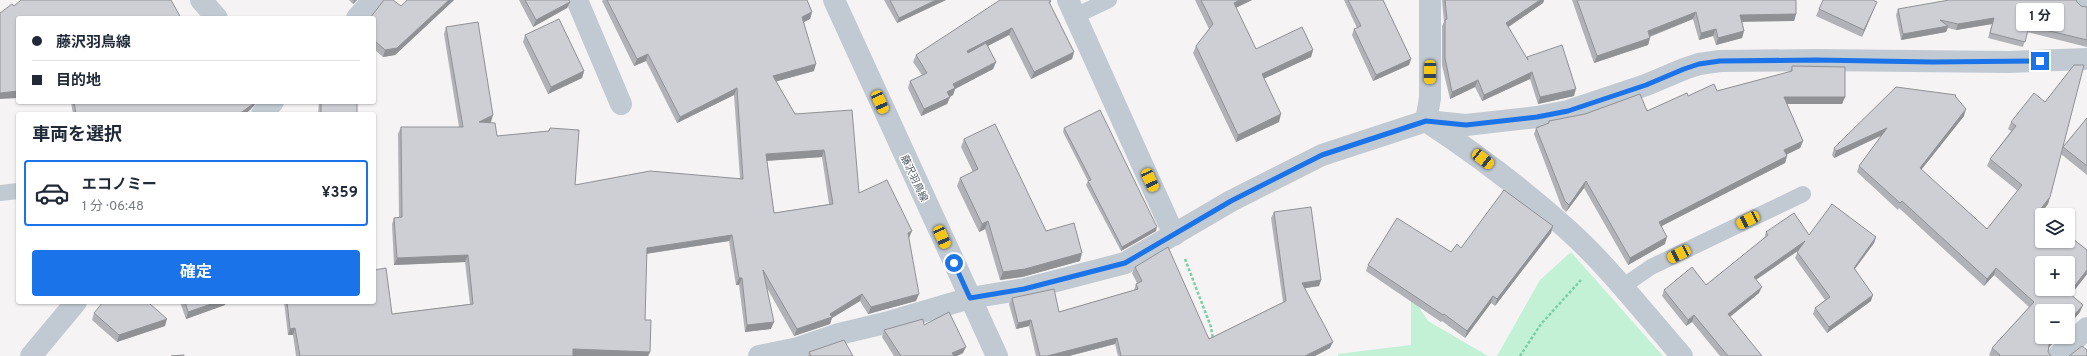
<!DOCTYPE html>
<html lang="ja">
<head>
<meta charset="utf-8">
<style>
	:root { --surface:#fff; --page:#f2f2f3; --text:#1f2937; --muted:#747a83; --line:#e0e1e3; --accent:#1a73e8 }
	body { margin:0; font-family:Overpass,"Noto Sans JP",sans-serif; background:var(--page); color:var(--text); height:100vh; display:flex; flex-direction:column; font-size:15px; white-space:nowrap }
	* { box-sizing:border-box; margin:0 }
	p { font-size:13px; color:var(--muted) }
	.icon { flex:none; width:22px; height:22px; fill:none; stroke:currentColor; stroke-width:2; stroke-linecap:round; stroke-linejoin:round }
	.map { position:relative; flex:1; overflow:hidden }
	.panel { position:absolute; left:16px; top:112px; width:360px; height:192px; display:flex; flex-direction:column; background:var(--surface); border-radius:4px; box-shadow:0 1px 3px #0004 }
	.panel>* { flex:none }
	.guide { position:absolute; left:16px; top:16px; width:360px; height:88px; border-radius:4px; box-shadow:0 1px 3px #0004; display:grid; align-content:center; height:88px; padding:0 16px; background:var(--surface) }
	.controls { position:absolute; left:2035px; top:208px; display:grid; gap:8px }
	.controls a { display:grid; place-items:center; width:40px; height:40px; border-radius:4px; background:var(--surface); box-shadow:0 1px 3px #0004; font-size:20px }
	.end { position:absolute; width:18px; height:18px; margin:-9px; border:5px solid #1a73e8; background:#fff; box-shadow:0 0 0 2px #fff }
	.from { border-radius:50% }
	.bubble { position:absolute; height:28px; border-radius:4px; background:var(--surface); box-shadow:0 1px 3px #0004; font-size:13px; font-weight:700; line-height:28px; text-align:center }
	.car { position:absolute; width:12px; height:24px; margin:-12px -6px; border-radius:5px; box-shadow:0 0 3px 1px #0007; background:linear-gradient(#f5c518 24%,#345 0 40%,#f5c518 0 76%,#345 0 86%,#f5c518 0) }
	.guide b { display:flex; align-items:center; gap:14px; height:38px; font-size:15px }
	.guide b+b { border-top:1px solid var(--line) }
	.guide i { width:10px; height:10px; background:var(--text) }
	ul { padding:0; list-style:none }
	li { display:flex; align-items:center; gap:12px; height:66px; margin:0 8px 6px; padding:0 8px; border:2px solid transparent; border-radius:4px }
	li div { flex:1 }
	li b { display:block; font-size:15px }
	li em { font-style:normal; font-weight:700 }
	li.on { border-color:var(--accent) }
	li>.icon { width:36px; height:36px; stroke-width:1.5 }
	h2 { padding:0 16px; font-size:18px; line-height:48px }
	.button { display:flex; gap:8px; margin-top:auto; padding:8px 16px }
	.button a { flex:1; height:46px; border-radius:4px; background:var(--accent); color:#fff; font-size:16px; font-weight:700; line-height:46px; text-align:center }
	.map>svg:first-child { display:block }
	.green { fill:#c3f1d5 }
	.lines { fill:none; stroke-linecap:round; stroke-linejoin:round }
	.path { stroke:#7ad0a6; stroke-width:2.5; stroke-dasharray:3 2; stroke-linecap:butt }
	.service { stroke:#c1cad2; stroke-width:16 }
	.minor { stroke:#c1cad2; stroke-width:22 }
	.tertiary { stroke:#c1cad2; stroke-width:22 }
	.wall { fill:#b0b2b7; fill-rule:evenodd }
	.shaded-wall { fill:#909195 }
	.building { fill:#cdcfd5; stroke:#909195; fill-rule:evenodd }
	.route { stroke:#1a73e8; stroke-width:5 }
	.labels { text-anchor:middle; stroke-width:3; stroke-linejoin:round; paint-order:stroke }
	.street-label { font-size:10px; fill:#4a5661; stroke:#fff }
</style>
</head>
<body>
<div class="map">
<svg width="2087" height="356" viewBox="0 0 2087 356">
	<rect width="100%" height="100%" fill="#f5f3f3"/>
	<g class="green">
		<path d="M 1571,252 L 1663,356 L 1497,356 L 1540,280 Z"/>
		<path d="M 1411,295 L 1428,321 L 1488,356 L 1338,356 L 1338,354 L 1411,345 Z"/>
	</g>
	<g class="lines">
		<g class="path">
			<path d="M 1185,259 L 1211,327 L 1213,339"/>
			<path d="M 1520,356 L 1541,324 L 1581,280"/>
		</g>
		<g class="service">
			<path d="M 1075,16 L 1109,0"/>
			<path d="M 0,193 L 18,191"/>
			<path d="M 1622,287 L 1651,267 L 1803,194"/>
		</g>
		<g class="minor">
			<path d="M 201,0 L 217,18"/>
			<path d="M 577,0 L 621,104"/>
			<path d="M 1068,0 L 1174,235"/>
			<path d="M 1430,0 L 1430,98 L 1426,121 C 1476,154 1524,190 1568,230 C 1610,268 1645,314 1682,356"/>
			<path d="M 2085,0 L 2087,1"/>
			<path d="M 357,18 L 373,0"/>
			<path d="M 262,114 L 273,102"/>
			<path d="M 31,356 L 76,302"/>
			<path d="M 759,356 L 798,348 L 839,334 L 885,323 L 970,298 L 1025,289 L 1125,263 L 1231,201 L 1322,155 L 1426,121 L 1466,125 L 1537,117 L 1568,111 L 1646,85 L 1684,69 L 1699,64 L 1720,61 L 1816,60 L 2009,62 L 2087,59"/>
			<path d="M 2058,356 L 2087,328"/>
		</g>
		<path class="tertiary" d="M 834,0 L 997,356"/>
	</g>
	<g class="wall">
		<path d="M 349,0 L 357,0 L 353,4 Z"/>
		<path d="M 407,0 L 454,0 L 395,55 L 383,57 L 374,49 L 374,18 L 401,6 Z"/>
		<path d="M 519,0 L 569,0 L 570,2 L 567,8 L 533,27 Z"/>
		<path d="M 603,0 L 807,0 L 812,12 L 810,19 L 804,22 L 814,71 L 776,81 L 795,114 L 859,193 L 909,238 L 916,301 L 868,314 L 860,301 L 832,318 L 830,324 L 794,336 L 767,288 L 771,329 L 745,332 L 739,285 L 736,285 L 729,241 L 646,254 L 645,320 L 650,352 L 648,356 L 296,356 L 293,335 L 288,335 L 284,302 L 374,302 L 392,314 L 470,304 L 465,262 L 394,265 L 392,224 L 394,218 L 399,217 L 398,134 L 401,127 L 459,127 L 444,34 L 446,27 L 491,122 L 489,123 L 497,136 L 548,131 L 550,128 L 575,185 L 740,178 L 734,95 L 677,123 L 646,61 L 634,66 L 602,1 ZM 822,157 L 829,204 L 774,213 L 767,161 Z"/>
		<path d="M 884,0 L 946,0 L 897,23 Z"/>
		<path d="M 1195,0 L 1252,0 L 1236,8 L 1256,49 L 1313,50 L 1311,57 L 1264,78 L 1279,122 L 1236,142 L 1193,53 L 1196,46 L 1209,29 Z"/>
		<path d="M 1344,0 L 1383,0 L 1411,59 L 1409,65 L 1373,81 L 1352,35 L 1354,29 L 1357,28 Z"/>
		<path d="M 1442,0 L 1544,0 L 1543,3 L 1508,27 L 1526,58 L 1527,57 L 1574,96 L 1538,104 L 1530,79 L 1482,101 L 1475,87 L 1450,99 L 1442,65 L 1442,26 L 1444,22 Z"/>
		<path d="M 1572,0 L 1796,0 L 1796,14 L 1794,21 L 1742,21 L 1744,31 L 1742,38 L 1716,45 L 1713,36 L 1699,40 L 1693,19 L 1650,37 L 1648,45 L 1594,63 Z"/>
		<path d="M 1051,1 L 1050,4 L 1074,52 L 1072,59 L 1031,79 L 1009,35 L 988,46 L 996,62 L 993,69 L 955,89 L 953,95 L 950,97 L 947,104 L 921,116 L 908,88 L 910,81 L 922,75 L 913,62 L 916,55 Z"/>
		<path d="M 2077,2 L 2081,6 L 2087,7 L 2087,47 L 2027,32 L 2023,47 L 1988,38 L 1992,24 L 1956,30 L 1948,28 L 1946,32 L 1901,40 L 1896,15 L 1898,9 Z"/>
		<path d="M 1819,9 L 1874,9 L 1862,37 L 1816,16 Z"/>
		<path d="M 525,35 L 584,71 L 582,78 L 548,94 L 523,42 Z"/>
		<path d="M 1792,66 L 1845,97 L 1842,104 L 1787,104 L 1803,141 L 1800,148 L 1787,154 L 1787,156 L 1785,163 L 1661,226 L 1665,244 L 1628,265 L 1584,188 L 1566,212 L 1562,208 L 1534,134 L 1536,128 L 1548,123 L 1549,121 L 1647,111 L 1688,96 L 1717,91 L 1790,72 Z"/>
		<path d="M 1956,96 L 1964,116 L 1921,170 L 1987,229 L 2018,191 L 1987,166 L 1990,159 L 2011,131 L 2008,129 L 2011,122 L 2062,151 L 2063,147 L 2087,118 L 2087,175 L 2061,154 L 2050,197 L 2048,204 L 2041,213 L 2087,250 L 2087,274 L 2071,294 L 2080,312 L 2068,326 L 2068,311 L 2042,337 L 2058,337 L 2049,348 L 2048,352 L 2051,356 L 1991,356 L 1989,355 L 1992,348 L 2029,307 L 1994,275 L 1984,286 L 1899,208 L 1898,210 L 1857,172 L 1859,166 L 1881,136 L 1834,158 L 1832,155 L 1834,148 Z"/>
		<path d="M 71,102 L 257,102 L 250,110 L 245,114 L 73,114 Z"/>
		<path d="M 319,102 L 357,102 L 357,114 L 318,114 Z"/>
		<path d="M 1064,128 L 1156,231 L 1121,251 L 1086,185 L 1088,181 L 1063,132 Z"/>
		<path d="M 964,139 L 1046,231 L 1080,261 L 1022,277 L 1000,280 L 985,229 L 979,232 L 957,186 L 960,178 L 973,172 L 961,147 Z"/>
		<path d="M 1274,212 L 1321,280 L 1319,286 L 1305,288 L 1330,348 L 1315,356 L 1118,356 L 1115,344 L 1069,356 L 1036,356 L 1029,326 L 1016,329 L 1009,304 L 1012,298 L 1059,312 L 1134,290 L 1136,284 L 1137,283 L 1132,273 L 1135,267 L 1209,339 L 1283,302 L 1271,218 Z"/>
		<path d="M 1766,232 L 1809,235 L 1876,237 L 1874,243 L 1855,269 L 1871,301 L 1827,333 L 1813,314 L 1815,308 L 1825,300 L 1795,258 L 1798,251 L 1756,280 L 1759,293 L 1730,317 L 1762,356 L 1720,356 L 1692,322 L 1686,326 L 1662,296 L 1664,290 L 1706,285 L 1764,239 Z"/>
		<path d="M 1551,233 L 1495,306 L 1491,303 L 1465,338 L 1442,321 L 1441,322 L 1366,271 L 1368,265 L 1451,252 L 1461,248 Z"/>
		<path d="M 180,302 L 226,302 L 225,305 L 186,319 Z"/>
		<path d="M 94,313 L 165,326 L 117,342 L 92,320 Z"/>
		<path d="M 924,325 L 963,353 L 957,356 L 894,356 L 882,337 L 884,330 Z"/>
		<path d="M 809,352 L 853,356 L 808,356 Z"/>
	</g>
	<g class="shaded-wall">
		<path d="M 354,0 L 357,0 L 353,4 Z"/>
		<path d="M 449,0 L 454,0 L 395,55 L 383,57 L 385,50 Z"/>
		<path d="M 936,0 L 946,0 L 897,23 L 899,18 Z"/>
		<path d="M 1240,0 L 1252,0 L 1231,10 L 1234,3 Z"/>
		<path d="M 1540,0 L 1544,0 L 1543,3 L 1504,30 L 1506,23 Z"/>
		<path d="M 570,2 L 567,8 L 533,27 L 536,20 Z"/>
		<path d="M 1877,2 L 1862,37 L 1864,30 Z"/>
		<path d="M 812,12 L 810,19 L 800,24 L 802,17 Z"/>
		<path d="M 1696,12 L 1693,19 L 1645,38 L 1648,31 Z"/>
		<path d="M 1796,14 L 1794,21 L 1737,22 L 1740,15 Z"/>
		<path d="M 1994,18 L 1992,24 L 1956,30 L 1958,24 Z"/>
		<path d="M 1948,26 L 1946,32 L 1901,40 L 1903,34 Z"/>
		<path d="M 1012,28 L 1009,35 L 964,58 L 967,51 Z"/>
		<path d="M 1716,29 L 1713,36 L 1699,40 L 1701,33 Z"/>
		<path d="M 1744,31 L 1742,38 L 1716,45 L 1718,38 Z"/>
		<path d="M 1650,38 L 1648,45 L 1594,63 L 1597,56 Z"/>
		<path d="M 1313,50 L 1311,57 L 1259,81 L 1262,74 Z"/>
		<path d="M 1074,52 L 1072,59 L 1031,79 L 1034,72 Z"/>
		<path d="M 648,54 L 646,61 L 634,66 L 637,59 Z"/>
		<path d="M 1411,59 L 1409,65 L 1373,81 L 1376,75 Z"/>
		<path d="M 996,62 L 993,69 L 955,89 L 953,95 L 945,99 L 947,92 L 953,84 Z"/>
		<path d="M 816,64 L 814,71 L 771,83 L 773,76 Z"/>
		<path d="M 584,71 L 582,78 L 548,94 L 551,87 Z"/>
		<path d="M 1532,72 L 1530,79 L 1482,101 L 1484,95 Z"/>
		<path d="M 1478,80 L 1475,87 L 1450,99 L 1452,92 Z"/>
		<path d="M 737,88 L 734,95 L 677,123 L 680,117 Z"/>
		<path d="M 1576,89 L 1574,96 L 1538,104 L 1540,97 Z"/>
		<path d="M 18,91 L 18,98 L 0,99 L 0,93 Z"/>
		<path d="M 950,97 L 947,104 L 921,116 L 924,109 Z"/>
		<path d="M 1784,97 L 1845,97 L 1842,104 L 1781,104 Z"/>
		<path d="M 254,102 L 257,102 L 250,110 L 245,114 L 239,114 Z"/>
		<path d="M 1966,109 L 1964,116 L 1917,175 L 1920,168 Z"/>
		<path d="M 1281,114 L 1279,122 L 1236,142 L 1238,135 Z"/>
		<path d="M 493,115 L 491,122 L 476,129 L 479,122 Z"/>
		<path d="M 1887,128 L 1884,134 L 1834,158 L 1836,151 Z"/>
		<path d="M 1803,141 L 1800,148 L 1782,157 L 1784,150 Z"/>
		<path d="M 824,150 L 822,157 L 763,161 L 766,154 Z"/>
		<path d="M 1787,156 L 1785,163 L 1656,229 L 1659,222 Z"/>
		<path d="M 1586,181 L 1584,188 L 1566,212 L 1569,205 Z"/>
		<path d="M 2050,197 L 2048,204 L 2037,218 L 2039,211 Z"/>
		<path d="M 988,221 L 985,229 L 979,232 L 982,224 Z"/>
		<path d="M 1553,226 L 1551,233 L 1495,306 L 1497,299 Z"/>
		<path d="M 1157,227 L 1156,231 L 1121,251 L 1122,247 Z"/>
		<path d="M 912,231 L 909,238 L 905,240 L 908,233 Z"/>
		<path d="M 732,235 L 729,241 L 644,254 L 647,248 Z"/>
		<path d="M 1667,237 L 1665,244 L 1628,265 L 1630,258 Z"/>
		<path d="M 1876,237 L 1874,243 L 1851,274 L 1854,268 Z"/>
		<path d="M 1805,241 L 1803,247 L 1751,283 L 1754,277 Z"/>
		<path d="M 1082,253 L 1080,261 L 1022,277 L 1000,280 L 1003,272 Z"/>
		<path d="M 468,255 L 465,262 L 394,265 L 397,258 Z"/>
		<path d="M 1996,268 L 1994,275 L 1984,286 L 1987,279 Z"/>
		<path d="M 2087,270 L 2087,274 L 2067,300 L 2069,293 Z"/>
		<path d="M 739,278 L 742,278 L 739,285 L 736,285 Z"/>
		<path d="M 1321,280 L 1319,286 L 1300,289 L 1302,283 Z"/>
		<path d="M 1762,287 L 1759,293 L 1726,320 L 1728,314 Z"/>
		<path d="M 862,294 L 860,301 L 832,318 L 830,324 L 794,336 L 797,329 L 830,314 Z"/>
		<path d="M 919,294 L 916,301 L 868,314 L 871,307 Z"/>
		<path d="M 1873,295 L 1871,301 L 1827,333 L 1829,327 Z"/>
		<path d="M 1493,296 L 1491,303 L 1465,338 L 1467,331 Z"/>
		<path d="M 217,302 L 226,302 L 225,305 L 186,319 L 188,312 Z"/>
		<path d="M 2083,305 L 2080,312 L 2068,326 L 2068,322 Z"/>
		<path d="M 1694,315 L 1692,322 L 1686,326 L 1688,320 Z"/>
		<path d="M 167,319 L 165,326 L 117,342 L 119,335 Z"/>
		<path d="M 1031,320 L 1029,326 L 1016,329 L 1018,323 Z"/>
		<path d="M 774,322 L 771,329 L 745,332 L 747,325 Z"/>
		<path d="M 295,328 L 293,335 L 288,335 L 290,329 Z"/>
		<path d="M 2055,337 L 2058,337 L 2049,347 L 2046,352 L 2049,345 Z"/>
		<path d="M 1117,338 L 1115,344 L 1069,356 L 1047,356 Z"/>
		<path d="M 1333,342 L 1330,348 L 1315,356 L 1305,356 Z"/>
		<path d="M 966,347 L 963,353 L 957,356 L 951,356 L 952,353 Z"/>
		<path d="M 573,349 L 650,352 L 648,356 L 570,356 Z"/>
	</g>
	<g class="building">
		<path d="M 21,0 L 171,0 L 181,18 L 18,18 L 18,91 L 0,93 L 0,13 L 12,4 L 14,6 Z"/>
		<path d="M 384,0 L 393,0 L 401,6 L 407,0 L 449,0 L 397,48 L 385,50 L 374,40 L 374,18 L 370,18 Z"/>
		<path d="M 525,0 L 569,0 L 570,2 L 536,20 Z"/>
		<path d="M 607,0 L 807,0 L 812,12 L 802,17 L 816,64 L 773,76 L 795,114 L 852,110 L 859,193 L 887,180 L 912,231 L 908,233 L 919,294 L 871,307 L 862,294 L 830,314 L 832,317 L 797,329 L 763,270 L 774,322 L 747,325 L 742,278 L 739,278 L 732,235 L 647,248 L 645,320 L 651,320 L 650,352 L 573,349 L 573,356 L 300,356 L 295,328 L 290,329 L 287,302 L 374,302 L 374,270 L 386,268 L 392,314 L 473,304 L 468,255 L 397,258 L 394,218 L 402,217 L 401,127 L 463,127 L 446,27 L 478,22 L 493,115 L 479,122 L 495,123 L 497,136 L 549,131 L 550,128 L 579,130 L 575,185 L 650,171 L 743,179 L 737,88 L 680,117 L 648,54 L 637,59 ZM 824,150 L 833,204 L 774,213 L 766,154 Z"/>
		<path d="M 890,0 L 936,0 L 899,18 Z"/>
		<path d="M 1000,0 L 1050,0 L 1051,1 L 1049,2 L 1074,52 L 1034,72 L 1012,28 L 967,51 L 968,53 L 986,43 L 996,62 L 953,84 L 955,88 L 947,92 L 950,97 L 924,109 L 910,81 L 927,73 L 916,55 Z"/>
		<path d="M 1201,0 L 1240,0 L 1234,3 L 1256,49 L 1302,27 L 1313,50 L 1262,74 L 1281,114 L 1238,135 L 1196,46 L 1213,24 Z"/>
		<path d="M 1348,0 L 1383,0 L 1411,59 L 1376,75 L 1354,29 L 1361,26 Z"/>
		<path d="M 1445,0 L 1540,0 L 1506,23 L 1528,60 L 1527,57 L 1562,45 L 1576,89 L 1540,97 L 1532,72 L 1484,95 L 1478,80 L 1452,92 L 1445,58 L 1445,20 L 1447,19 Z"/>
		<path d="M 1577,0 L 1796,0 L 1796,14 L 1740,15 L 1744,31 L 1718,38 L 1716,29 L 1701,33 L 1696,12 L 1648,31 L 1650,38 L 1597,56 Z"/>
		<path d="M 1823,0 L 1873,0 L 1877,2 L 1864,30 L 1819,9 Z"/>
		<path d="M 1949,0 L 2076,0 L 2077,2 L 2081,6 L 2087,7 L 2087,40 L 2029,26 L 2025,42 L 1990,33 L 1994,18 L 1958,24 L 1940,20 L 1948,26 L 1903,34 L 1898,9 Z"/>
		<path d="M 559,19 L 584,71 L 551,87 L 525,35 Z"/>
		<path d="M 2074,65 L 2084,65 L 2050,197 L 2039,211 L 2044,215 L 2042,215 L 2042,241 L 2068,241 L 2068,235 L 2087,250 L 2087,270 L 2069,293 L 2083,305 L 2068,322 L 2068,311 L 2042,311 L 2042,337 L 2055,337 L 2049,345 L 2048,352 L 2051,356 L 1999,356 L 2000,355 L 1992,348 L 2034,302 L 1996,268 L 1987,279 L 1902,201 L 1900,203 L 1859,166 L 1887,128 L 1836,151 L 1834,148 L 1896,87 L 1956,95 L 1955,96 L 1966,109 L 1920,168 L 1987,229 L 2022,185 L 1990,159 L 2016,126 L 2011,122 L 2034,93 L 2045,102 ZM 2042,263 L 2068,263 L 2068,289 L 2042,289 Z"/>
		<path d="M 1792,66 L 1845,67 L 1845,97 L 1784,97 L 1803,141 L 1784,150 L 1787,156 L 1659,222 L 1667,237 L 1630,258 L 1586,181 L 1569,205 L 1565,201 L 1536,128 L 1549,123 L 1549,121 L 1585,114 L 1640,94 L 1647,111 L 1687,93 L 1688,96 L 1714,84 L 1717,91 L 1792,71 Z"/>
		<path d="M 74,102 L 254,102 L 253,104 L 239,114 L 76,114 Z"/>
		<rect x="321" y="102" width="36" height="12"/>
		<path d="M 1100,110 L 1157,227 L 1122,247 L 1088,181 L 1091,180 L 1064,128 Z"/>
		<path d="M 2087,118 L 2087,166 L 2063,147 Z"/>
		<path d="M 995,124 L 1046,231 L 1074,223 L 1082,253 L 1025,269 L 1003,272 L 988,221 L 982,224 L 960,178 L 978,169 L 964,139 Z"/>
		<path d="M 1504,190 L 1553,226 L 1497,299 L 1493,296 L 1467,331 L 1444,314 L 1443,315 L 1368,265 L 1397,218 L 1451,252 L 1457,244 L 1461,248 Z"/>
		<path d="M 1832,204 L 1876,237 L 1854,268 L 1873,295 L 1829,327 L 1815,308 L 1830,297 L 1797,252 L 1805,241 L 1754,277 L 1762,287 L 1728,314 L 1762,356 L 1728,356 L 1694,315 L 1688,320 L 1664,290 L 1692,267 L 1706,285 L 1768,235 L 1766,232 L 1794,213 L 1809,235 Z"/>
		<path d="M 1311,207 L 1321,280 L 1302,283 L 1333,342 L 1305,356 L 1121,356 L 1117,338 L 1047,356 L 1040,356 L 1031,320 L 1018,323 L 1012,298 L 1054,289 L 1059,312 L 1138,289 L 1136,284 L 1142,281 L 1135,267 L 1168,247 L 1209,339 L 1286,301 L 1274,212 Z"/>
		<path d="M 103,302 L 148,302 L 167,319 L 119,335 L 94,313 Z"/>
		<path d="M 185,302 L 217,302 L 188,312 Z"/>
		<path d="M 949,312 L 966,347 L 952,353 L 954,356 L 901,356 L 884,330 L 923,319 L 924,325 Z"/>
		<path d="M 844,340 L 853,356 L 811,356 L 809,352 Z"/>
		<path d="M 2082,346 L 2087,350 L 2087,356 L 2069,356 Z"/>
		<path d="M 184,355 L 184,356 L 171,356 Z"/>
	</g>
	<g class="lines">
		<path class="route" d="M 954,263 L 970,298 L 1024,289 L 1125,263 L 1231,201 L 1322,155 L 1426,121 L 1466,125 L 1537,117 L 1568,111 L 1646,85 L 1684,69 L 1699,64 L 1720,61 L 1816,60 L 1933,62 L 2040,61"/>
	</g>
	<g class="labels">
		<g class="street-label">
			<text transform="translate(915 178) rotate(65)" y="4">藤沢羽鳥線</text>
		</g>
	</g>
</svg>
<div class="controls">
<a><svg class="icon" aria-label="layers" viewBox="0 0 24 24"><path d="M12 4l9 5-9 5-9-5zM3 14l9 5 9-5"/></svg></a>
<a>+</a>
<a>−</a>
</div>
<i class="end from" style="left:954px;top:263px"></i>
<i class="end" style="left:2040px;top:61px"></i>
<div class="bubble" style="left:2016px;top:3px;width:48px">1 分</div>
<i class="car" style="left:1430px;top:72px;rotate:181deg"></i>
<i class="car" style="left:880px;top:102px;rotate:156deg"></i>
<i class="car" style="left:1483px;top:159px;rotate:128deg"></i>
<i class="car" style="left:1150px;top:180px;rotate:155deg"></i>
<i class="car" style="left:1748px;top:220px;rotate:244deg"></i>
<i class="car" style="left:942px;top:237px;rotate:156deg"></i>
<i class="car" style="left:1679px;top:254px;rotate:244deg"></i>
<div class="guide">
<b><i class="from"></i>藤沢羽鳥線</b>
<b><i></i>目的地</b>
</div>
<section class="panel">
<h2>車両を選択</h2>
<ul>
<li class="on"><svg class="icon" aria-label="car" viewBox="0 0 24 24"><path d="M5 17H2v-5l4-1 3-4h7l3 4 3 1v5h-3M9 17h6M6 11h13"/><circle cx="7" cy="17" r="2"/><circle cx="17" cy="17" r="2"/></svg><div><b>エコノミー</b><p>1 分 · 06:48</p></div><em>¥359</em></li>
</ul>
<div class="button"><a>確定</a></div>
</section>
</div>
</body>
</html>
